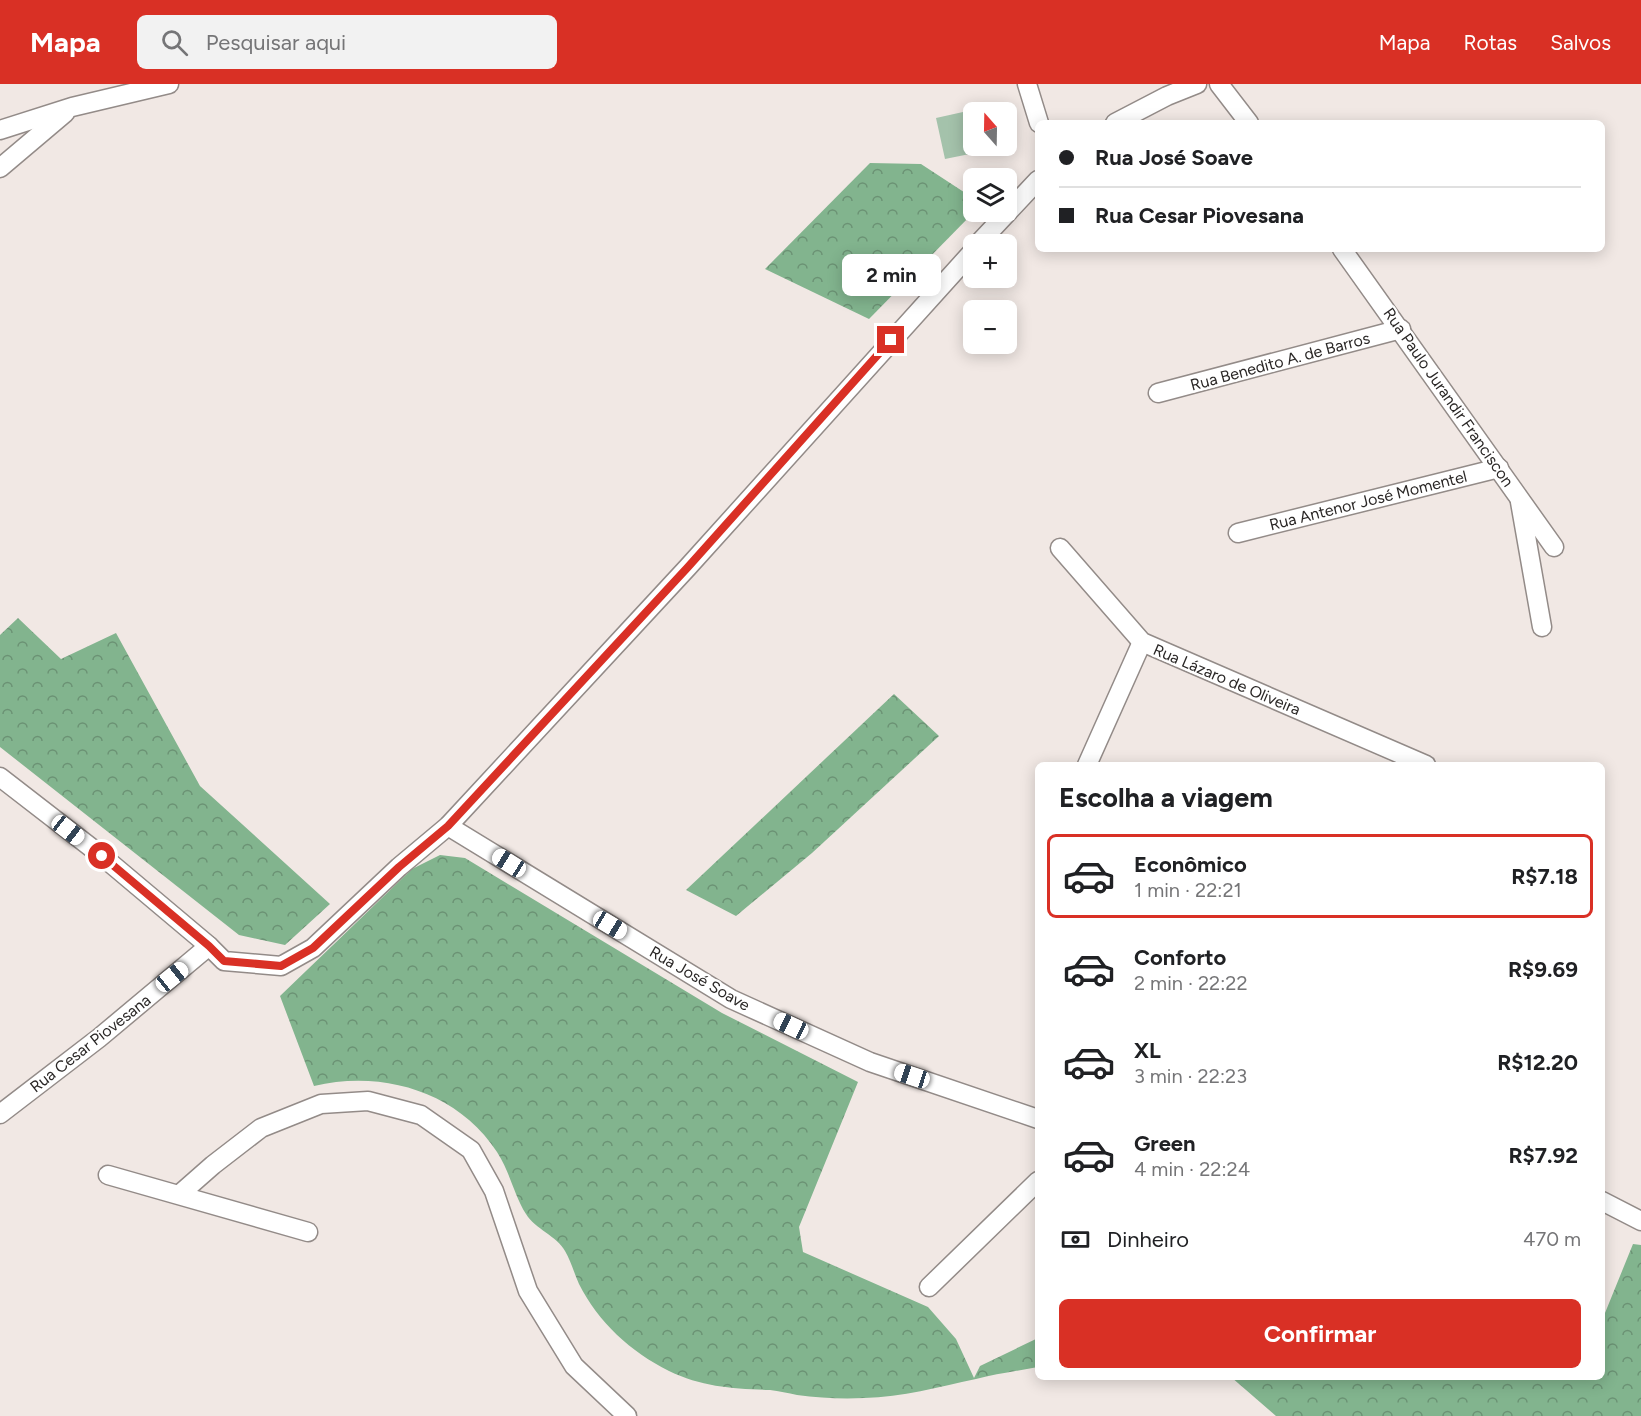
<!DOCTYPE html>
<html lang="pt">
<head>
<meta charset="utf-8">
<style>
	:root { --surface:#fff; --page:#f2f2f2; --text:#202124; --muted:#757577; --line:#e0e0e0; --accent:#d93025 }
	body { margin:0; font-family:Figtree,sans-serif; background:var(--page); color:var(--text); height:100vh; display:flex; flex-direction:column; font-size:22px; white-space:nowrap }
	* { box-sizing:border-box; margin:0 }
	p { font-size:20px; color:var(--muted) }
	.icon { flex:none; width:33px; height:33px; fill:none; stroke:currentColor; stroke-width:2; stroke-linecap:round; stroke-linejoin:round }
	.map { position:relative; flex:1; overflow:hidden }
	.side { position:absolute; left:1035px; top:678px; width:570px; height:618px; display:flex; flex-direction:column; background:var(--surface); border-radius:9px; box-shadow:0 3px 15px #0003 }
	.side>* { flex:none }
	.hud { position:absolute; left:1035px; top:36px; width:570px; height:132px; border-radius:9px; box-shadow:0 3px 15px #0003; display:grid; align-content:center; height:132px; padding:0 24px; background:var(--surface) }
	.needle { width:39px; rotate:340deg }
	.fabs { position:absolute; left:963px; top:18px; display:grid; gap:12px }
	.fabs a { display:grid; place-items:center; width:54px; height:54px; border-radius:9px; background:var(--surface); box-shadow:0 3px 15px #0003; font-size:30px }
	.end { position:absolute; width:27px; height:27px; margin:-14px; border:8px solid #d93025; background:#fff; box-shadow:0 0 0 3px #fff }
	.from { border-radius:50% }
	.bubble { position:absolute; height:42px; border-radius:9px; background:var(--surface); box-shadow:0 3px 15px #0003; font-size:20px; font-weight:700; line-height:42px; text-align:center }
	.car { position:absolute; width:18px; height:36px; margin:-18px -9px; border-radius:8px; box-shadow:0 0 4px 2px #0007; background:linear-gradient(#fff 24%,#345 0 40%,#fff 0 76%,#345 0 86%,#fff 0) }
	.hud b { display:flex; align-items:center; gap:21px; height:57px; font-size:22px }
	.hud b+b { border-top:2px solid var(--line) }
	.hud i { width:15px; height:15px; background:var(--text) }
	ul { padding:0; list-style:none }
	li { display:flex; align-items:center; gap:18px; height:84px; margin:0 12px 9px; padding:0 12px; border:3px solid transparent; border-radius:9px }
	li div { flex:1 }
	li b { display:block; font-size:22px }
	li em { font-style:normal; font-weight:700 }
	li.selected { border-color:var(--accent) }
	li>.icon { width:54px; height:54px; stroke-width:1.5 }
	h2 { padding:0 24px; font-size:27px; line-height:72px }
	.pay { display:flex; align-items:center; gap:15px; height:66px; padding:0 24px; font-size:22px }
	.pay p { margin-inline-start:auto }
	.cta { display:flex; gap:12px; margin-top:auto; padding:12px 24px }
	.cta a { flex:1; height:69px; border-radius:9px; background:var(--accent); color:#fff; font-size:24px; font-weight:700; line-height:69px; text-align:center }
	header { display:flex; align-items:center; gap:36px; box-sizing:border-box; height:84px; padding:0 30px; background:var(--accent); color:#fff }
	header strong { font-size:28px }
	nav { display:flex; gap:33px; margin-inline-start:auto; font-size:21px }
	.search { width:420px; height:54px; background:var(--page); display:flex; align-items:center; gap:15px; box-sizing:border-box; padding:0 21px; border-radius:9px; color:var(--muted); font-size:22px }
	.map>svg:first-child { display:block }
	.forest { fill:url(#forest-crowns) }
	.garden { fill:#a4c2ab }
	.lines { fill:none; stroke-linecap:round; stroke-linejoin:round }
	.minor-casing { stroke:#938b88; stroke-width:21 }
	.minor { stroke:#fff; stroke-width:18 }
	.route { stroke:#d93025; stroke-width:8 }
	.labels { text-anchor:middle; stroke-width:4.5; stroke-linejoin:round; paint-order:stroke }
	.street-label { font-size:16px; fill:#2a2726; stroke:#fff }
</style>
</head>
<body>
<header>
<strong>Mapa</strong>
<div class="search"><svg class="icon" aria-label="search" viewBox="0 0 24 24"><circle cx="10" cy="10" r="6"/><path d="M15 15l6 6"/></svg>Pesquisar aqui</div>
<nav><a>Mapa</a><a>Rotas</a><a>Salvos</a></nav>
</header>
<div class="map">
<svg width="1641" height="1332" viewBox="0 0 1641 1332">
	<defs>
		<pattern id="forest-crowns" width="20" height="18" patternUnits="userSpaceOnUse" patternTransform="scale(1.5)"><rect width="20" height="18" fill="#82b48e"/><path d="M2 6a3 3 0 1 1 6 0M12 15a3 3 0 1 1 6 0" fill="none" stroke="#6b9274"/></pattern>
	</defs>
	<rect width="100%" height="100%" fill="#f1e8e4"/>
	<g class="forest">
		<path d="M 870,79 L 921,80 L 973,114 L 974,128 L 869,235 L 765,185 Z"/>
		<path d="M 18,534 L 61,575 L 116,549 L 200,702 L 330,820 L 285,861 L 239,851 L 0,663 L 0,551 Z"/>
		<path d="M 894,610 L 939,652 L 812,769 L 736,832 L 686,806 Z"/>
		<path d="M 440,771 L 465,774 L 722,929 L 858,998 L 799,1143 L 803,1168 L 928,1223 L 956,1255 L 974,1294 L 980,1282 L 1038,1254 L 1038,1283 C 1017,1287 996,1290 976,1295 C 938,1303 903,1313 864,1314 C 842,1315 819,1314 797,1311 C 788,1309 779,1307 770,1306 C 734,1305 702,1303 669,1287 C 631,1268 598,1238 579,1200 C 574,1189 571,1177 565,1167 C 557,1152 535,1145 526,1130 C 514,1111 510,1088 497,1068 C 457,1007 382,986 314,1002 L 280,912 L 412,785 Z"/>
		<path d="M 1633,1160 L 1641,1161 L 1641,1332 L 1276,1332 L 1231,1293 L 1602,1293 L 1602,1229 L 1605,1229 Z"/>
	</g>
	<path class="garden" d="M 999,20 L 1001,28 L 974,28 L 974,62 L 1006,62 L 1007,51 L 1009,62 L 945,75 L 936,34 Z"/>
	<g class="lines">
		<g class="minor-casing">
			<g id="minor">
				<path d="M 1027,0 L 1039,39"/>
				<path d="M 1219,0 L 1249,39"/>
				<path d="M 1115,39 L 1167,12 L 1197,0"/>
				<path d="M 0,46 L 72,23 L 169,0"/>
				<path d="M 0,84 L 65,29"/>
				<path d="M 978,160 L 1038,96"/>
				<path d="M 1342,165 L 1554,463"/>
				<path d="M 1158,309 L 1401,245"/>
				<path d="M 1520,418 L 1542,543"/>
				<path d="M 1238,449 L 1499,384"/>
				<path d="M 1060,464 L 1142,558 L 1426,681"/>
				<path d="M 1087,681 L 1142,558"/>
				<path d="M 0,693 L 102,772 L 209,862"/>
				<path d="M 448,742 L 731,915 L 870,978 L 1038,1035"/>
				<path d="M 0,1030 L 99,954 L 209,862 L 224,877 L 281,882 L 313,864 L 399,783 L 448,742 L 688,483 L 974,166"/>
				<path d="M 108,1091 L 308,1148"/>
				<path d="M 180,1110 L 213,1081 L 261,1044 L 321,1020 L 368,1017 L 421,1031 L 471,1066 L 494,1107 L 528,1207 L 574,1282 L 627,1332"/>
				<path d="M 1602,1117 L 1641,1137"/>
				<path d="M 929,1203 L 1038,1097"/>
			</g>
		</g>
		<use href="#minor" class="minor"/>
	</g>
	<g class="lines">
		<path class="route" d="M 102,772 L 209,862 L 224,877 L 281,882 L 313,864 L 399,783 L 448,742 L 688,483 L 891,256"/>
	</g>
	<g class="labels">
		<g class="street-label">
			<text transform="translate(1280 277) rotate(-15)" y="6">Rua Benedito A. de Barros</text>
			<text transform="translate(1449 313) rotate(55)" y="6">Rua Paulo Jurandir Franciscon</text>
			<text transform="translate(1368 416) rotate(-14)" y="6">Rua Antenor José Momentel</text>
			<text transform="translate(1227 595) rotate(23)" y="6">Rua Lázaro de Oliveira</text>
			<text transform="translate(700 894) rotate(30)" y="6">Rua José Soave</text>
			<text transform="translate(90 959) rotate(-38)" y="6">Rua Cesar Piovesana</text>
		</g>
	</g>
</svg>
<div class="fabs">
<a><svg class="needle" viewBox="-14 -14 28 28"><path d="M0-13l5 13h-10z" fill="#e53935"/><path d="M0 13l5-13h-10z" fill="#757577"/></svg></a>
<a><svg class="icon" aria-label="layers" viewBox="0 0 24 24"><path d="M12 4l9 5-9 5-9-5zM3 14l9 5 9-5"/></svg></a>
<a>+</a>
<a>−</a>
</div>
<i class="end from" style="left:102px;top:772px"></i>
<i class="end" style="left:891px;top:256px"></i>
<div class="bubble" style="left:842px;top:170px;width:99px">2 min</div>
<i class="car" style="left:68px;top:746px;rotate:128deg"></i>
<i class="car" style="left:509px;top:779px;rotate:302deg"></i>
<i class="car" style="left:610px;top:841px;rotate:121deg"></i>
<i class="car" style="left:172px;top:893px;rotate:51deg"></i>
<i class="car" style="left:791px;top:942px;rotate:295deg"></i>
<i class="car" style="left:912px;top:992px;rotate:288deg"></i>
<div class="hud">
<b><i class="from"></i>Rua José Soave</b>
<b><i></i>Rua Cesar Piovesana</b>
</div>
<section class="side">
<h2>Escolha a viagem</h2>
<ul>
<li class="selected"><svg class="icon" aria-label="car" viewBox="0 0 24 24"><path d="M5 17H2v-5l4-1 3-4h7l3 4 3 1v5h-3M9 17h6M6 11h13"/><circle cx="7" cy="17" r="2"/><circle cx="17" cy="17" r="2"/></svg><div><b>Econômico</b><p>1 min · 22:21</p></div><em>R$7.18</em></li>
<li><svg class="icon" aria-label="car" viewBox="0 0 24 24"><path d="M5 17H2v-5l4-1 3-4h7l3 4 3 1v5h-3M9 17h6M6 11h13"/><circle cx="7" cy="17" r="2"/><circle cx="17" cy="17" r="2"/></svg><div><b>Conforto</b><p>2 min · 22:22</p></div><em>R$9.69</em></li>
<li><svg class="icon" aria-label="car" viewBox="0 0 24 24"><path d="M5 17H2v-5l4-1 3-4h7l3 4 3 1v5h-3M9 17h6M6 11h13"/><circle cx="7" cy="17" r="2"/><circle cx="17" cy="17" r="2"/></svg><div><b>XL</b><p>3 min · 22:23</p></div><em>R$12.20</em></li>
<li><svg class="icon" aria-label="car" viewBox="0 0 24 24"><path d="M5 17H2v-5l4-1 3-4h7l3 4 3 1v5h-3M9 17h6M6 11h13"/><circle cx="7" cy="17" r="2"/><circle cx="17" cy="17" r="2"/></svg><div><b>Green</b><p>4 min · 22:24</p></div><em>R$7.92</em></li>
</ul>
<div class="pay"><svg class="icon" aria-label="cash" viewBox="0 0 24 24"><path d="M3 7h18v10H3z"/><circle cx="12" cy="12" r="2"/></svg>Dinheiro<p>470 m</p></div>
<div class="cta"><a>Confirmar</a></div>
</section>
</div>
</body>
</html>
